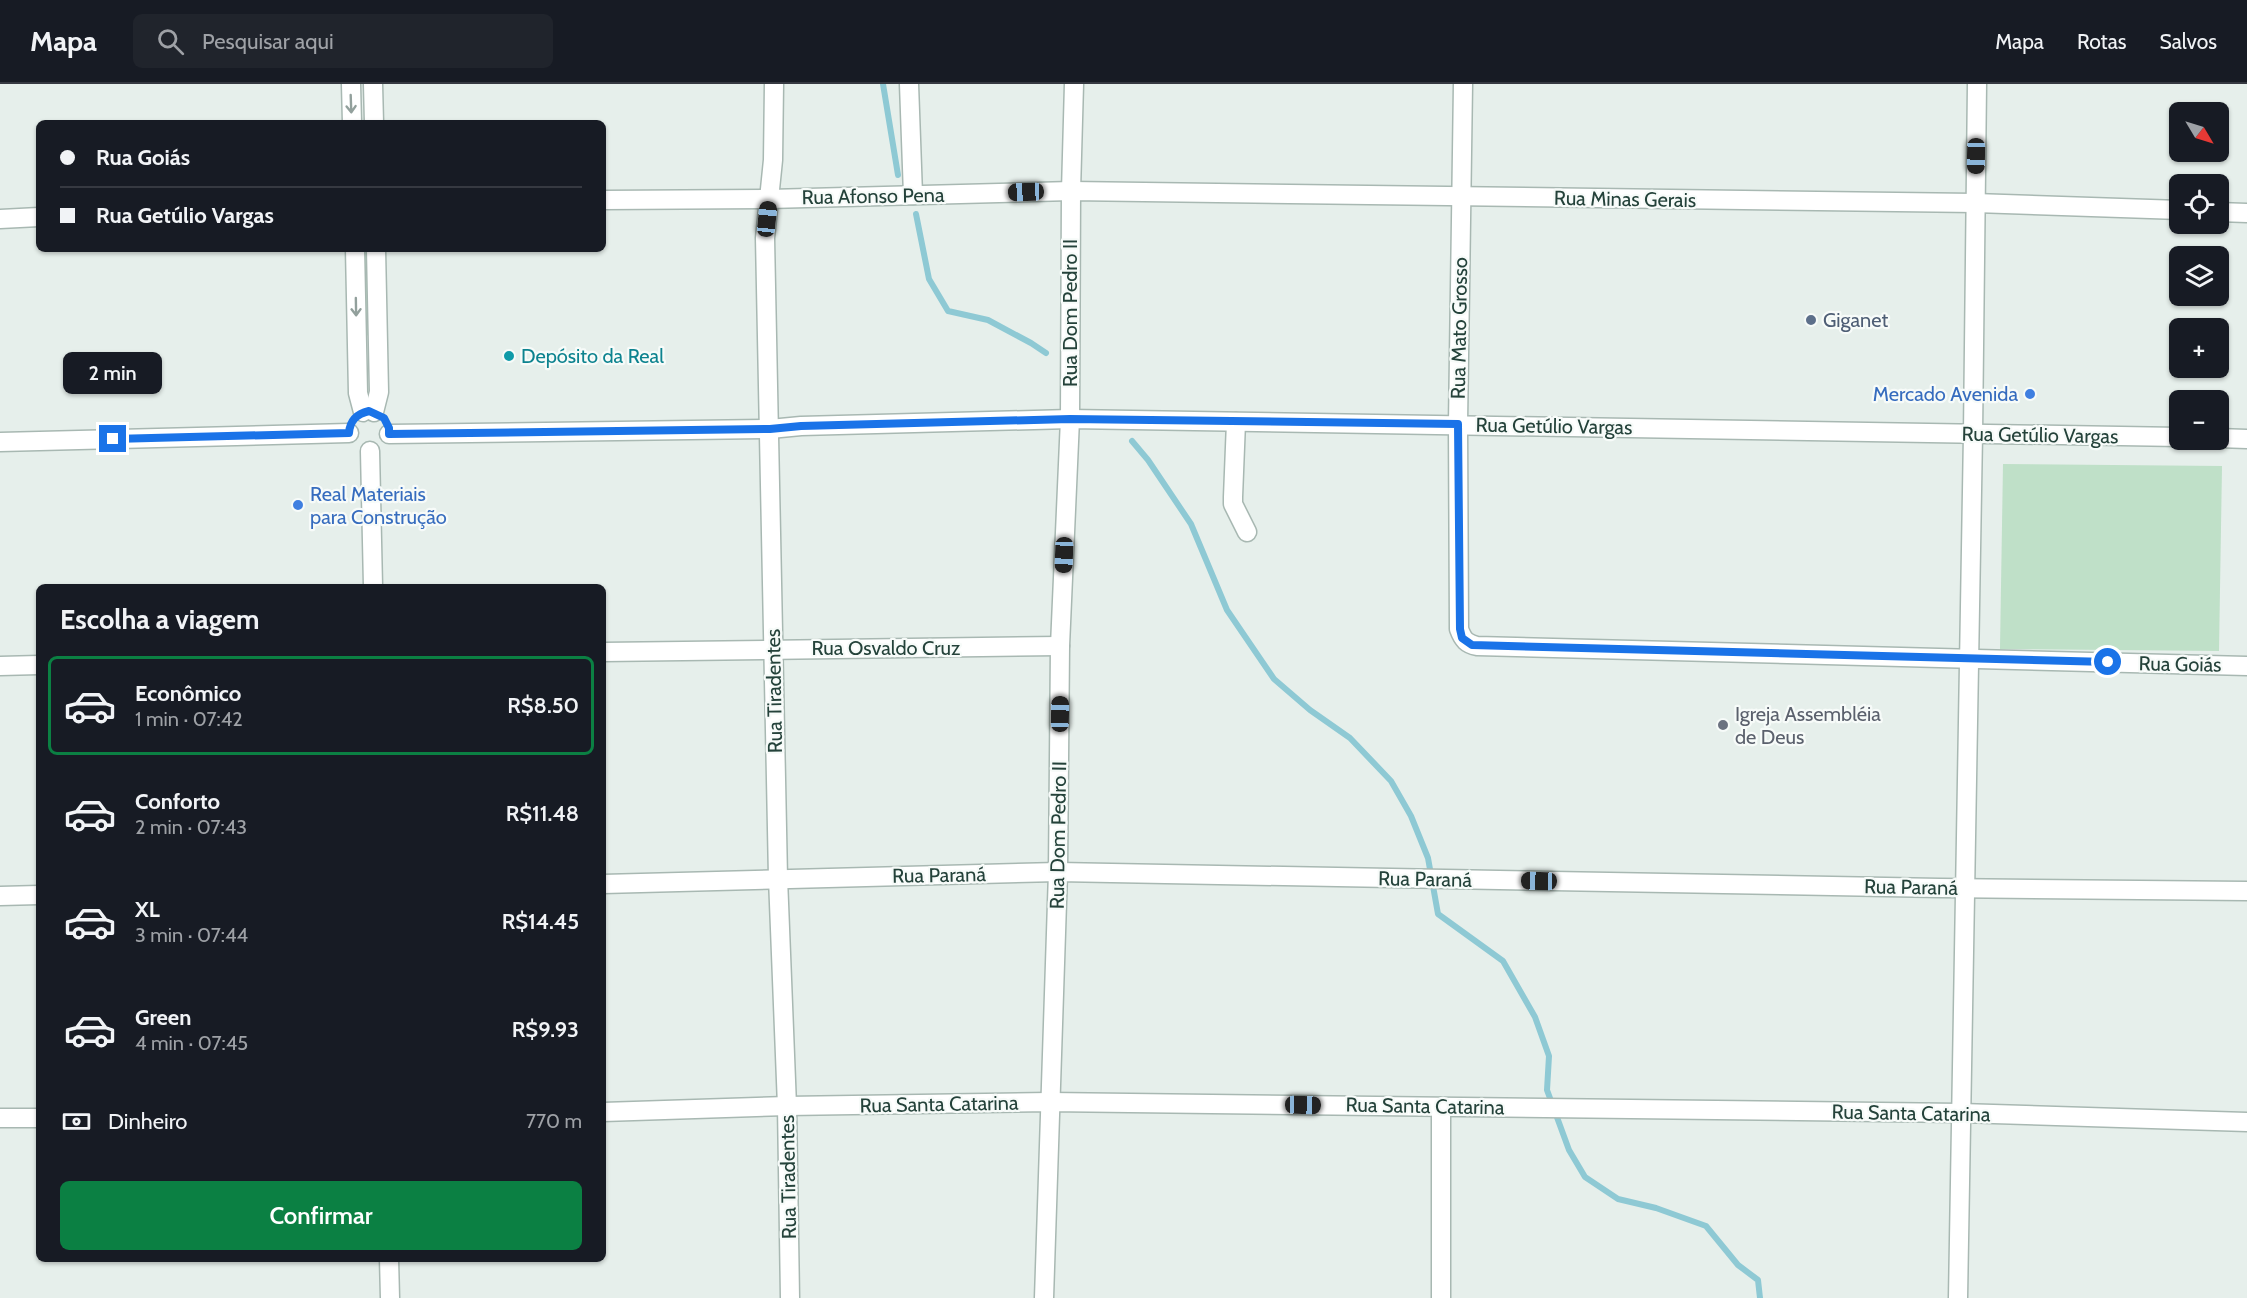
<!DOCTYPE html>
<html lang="pt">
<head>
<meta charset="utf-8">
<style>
	:root { --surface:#171b24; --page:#20242c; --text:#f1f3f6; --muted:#9ea1a6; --line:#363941; --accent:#0b8043 }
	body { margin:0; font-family:Cabin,sans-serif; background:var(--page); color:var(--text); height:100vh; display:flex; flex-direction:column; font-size:22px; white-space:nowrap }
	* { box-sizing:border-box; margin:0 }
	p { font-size:20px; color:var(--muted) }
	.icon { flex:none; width:33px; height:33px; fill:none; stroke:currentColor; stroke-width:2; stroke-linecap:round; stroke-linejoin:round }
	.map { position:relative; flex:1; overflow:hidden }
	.drawer { position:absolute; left:36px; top:500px; width:570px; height:678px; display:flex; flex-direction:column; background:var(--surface); border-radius:9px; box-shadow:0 2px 4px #0004 }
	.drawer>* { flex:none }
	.hud { position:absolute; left:36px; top:36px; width:570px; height:132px; border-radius:9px; box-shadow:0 2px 4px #0004; display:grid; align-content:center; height:132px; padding:0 24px; background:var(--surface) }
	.needle { width:39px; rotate:128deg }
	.controls { position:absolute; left:2169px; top:18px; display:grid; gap:12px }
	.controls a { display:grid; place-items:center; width:60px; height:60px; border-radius:9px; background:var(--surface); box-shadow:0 2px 4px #0004; font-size:30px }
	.end { position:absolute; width:27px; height:27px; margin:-14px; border:8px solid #1a73e8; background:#fff; box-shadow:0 0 0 3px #fff }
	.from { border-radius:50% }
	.bubble { position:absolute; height:42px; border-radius:9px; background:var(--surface); box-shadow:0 2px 4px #0004; font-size:20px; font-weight:600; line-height:42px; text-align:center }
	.car { position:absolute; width:18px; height:36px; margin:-18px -9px; border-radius:8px; box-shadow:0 0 4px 2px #0007; background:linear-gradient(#222 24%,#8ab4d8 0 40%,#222 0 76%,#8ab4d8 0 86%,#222 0) }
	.hud b { display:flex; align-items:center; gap:21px; height:57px; font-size:22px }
	.hud b+b { border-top:2px solid var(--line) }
	.hud i { width:15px; height:15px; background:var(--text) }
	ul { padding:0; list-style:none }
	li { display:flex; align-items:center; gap:18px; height:99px; margin:0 12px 9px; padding:0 12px; border:3px solid transparent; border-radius:9px }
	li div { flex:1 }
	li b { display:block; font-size:22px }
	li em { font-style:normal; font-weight:600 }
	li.current { border-color:var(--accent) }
	li>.icon { width:54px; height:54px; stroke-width:1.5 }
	h2 { padding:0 24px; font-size:27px; line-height:72px }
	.pay { display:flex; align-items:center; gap:15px; height:66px; padding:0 24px; font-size:22px }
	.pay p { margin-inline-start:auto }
	.button { display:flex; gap:12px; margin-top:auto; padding:12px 24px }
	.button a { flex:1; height:69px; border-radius:9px; background:var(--accent); color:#fff; font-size:24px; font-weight:600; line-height:69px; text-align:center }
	header { display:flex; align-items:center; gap:36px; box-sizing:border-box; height:84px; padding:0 30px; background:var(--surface); border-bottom:2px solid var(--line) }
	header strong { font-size:28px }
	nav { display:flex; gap:33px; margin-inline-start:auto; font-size:21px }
	.search { width:420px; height:54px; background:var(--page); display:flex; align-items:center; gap:15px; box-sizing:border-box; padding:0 21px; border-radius:9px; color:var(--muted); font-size:22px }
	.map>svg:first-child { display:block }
	.green { fill:#bfe0c8 }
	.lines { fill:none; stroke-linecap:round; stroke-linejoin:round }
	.stream { stroke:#8ec9d4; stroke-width:6 }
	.minor-casing { stroke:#a8b8b2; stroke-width:21 }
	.minor { stroke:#fff; stroke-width:18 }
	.oneway { stroke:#92a09c }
	.route { stroke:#1a73e8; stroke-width:8 }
	.service-dot { fill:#5c6f8a; stroke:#f7fbf9; stroke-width:2 }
	.culture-dot { fill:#0f9aa8; stroke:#f7fbf9; stroke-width:2 }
	.shop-dot { fill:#3f7fe0; stroke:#f7fbf9; stroke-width:2 }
	.worship-dot { fill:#6b7280; stroke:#f7fbf9; stroke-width:2 }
	.labels { text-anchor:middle; stroke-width:4.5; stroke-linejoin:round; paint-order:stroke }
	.street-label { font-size:20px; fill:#24423a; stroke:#f7fbf9 }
	.service-label { font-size:20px; fill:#4e5e75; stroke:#f7fbf9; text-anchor:start }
	.culture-label { font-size:20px; fill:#0d838f; stroke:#f7fbf9; text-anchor:start }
	.shop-label { font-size:20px; fill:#366cbe; stroke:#f7fbf9; text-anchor:end }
	.worship-label { font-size:20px; fill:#5b616d; stroke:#f7fbf9; text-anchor:start }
</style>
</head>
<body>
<header>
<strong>Mapa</strong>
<div class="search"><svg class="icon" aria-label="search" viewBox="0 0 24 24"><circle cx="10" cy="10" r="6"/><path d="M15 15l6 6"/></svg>Pesquisar aqui</div>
<nav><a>Mapa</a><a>Rotas</a><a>Salvos</a></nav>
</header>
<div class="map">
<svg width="2247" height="1214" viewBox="0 0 2247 1214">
	<rect width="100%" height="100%" fill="#e6efeb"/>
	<g class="green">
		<path d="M 362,165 L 371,165 L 372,246 L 367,252 L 363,246 Z"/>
		<path d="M 2003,380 L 2222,382 L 2219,567 L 2000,565 Z"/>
	</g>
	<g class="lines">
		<g class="stream">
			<path d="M 883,0 L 898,91"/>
			<path d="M 916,130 L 929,195 L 948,227 L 988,236 L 1031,259 L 1046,269"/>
			<path d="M 1132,357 L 1148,376 L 1191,440 L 1227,526 L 1274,595 L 1310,626 L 1350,654 L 1391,697 L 1411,732 L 1428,774 L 1438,830 L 1503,877 L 1535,933 L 1549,972 L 1547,1006 L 1569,1066 L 1585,1093 L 1618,1115 L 1656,1124 L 1706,1142 L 1738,1181 L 1758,1196 L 1760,1214"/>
		</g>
		<g class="minor-casing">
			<g id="minor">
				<path d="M 351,0 L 352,39"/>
				<path d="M 373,0 L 374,39"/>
				<path d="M 774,0 L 773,76 L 765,154 L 778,794 L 787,1022 L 790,1214"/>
				<path d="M 909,0 L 913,111"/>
				<path d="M 1463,0 L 1458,340 L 1459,545 C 1463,556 1467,560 1477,562 L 2247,582"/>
				<path d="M 603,116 L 769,115 L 1071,107 L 1975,119 L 2180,126"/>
				<path d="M 2218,128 L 2247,129"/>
				<path d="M 0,135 L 39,133"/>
				<path d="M 355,165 L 358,309 L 363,328"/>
				<path d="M 374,328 L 379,308 L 376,165"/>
				<path d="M 1236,338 L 1233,413 L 1233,420 L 1247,448"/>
				<path d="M 389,350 L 770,345 L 801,342 L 1070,335 L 2180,353"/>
				<path d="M 2218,354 L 2247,355"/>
				<path d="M 0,358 L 349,349"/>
				<path d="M 370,367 L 373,502"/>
				<path d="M 603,568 L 1060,562"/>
				<path d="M 0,582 L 39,581"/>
				<path d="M 603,800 L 1058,788 L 1940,804 L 2247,807"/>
				<path d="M 0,812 L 39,811"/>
				<path d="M 603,1028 L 787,1022 L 1049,1018 L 1961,1029 L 2247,1038"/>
				<path d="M 0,1034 L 39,1034"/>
				<path d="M 389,1174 L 390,1214"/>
				<path d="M 1044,1214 L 1058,788 L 1060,562 L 1070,335 L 1071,107 L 1074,0"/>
				<path d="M 1441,1214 L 1441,1023"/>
				<path d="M 1958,1214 L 1973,350 L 1977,0"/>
			</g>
		</g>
		<use href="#minor" class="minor"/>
	</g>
	<defs><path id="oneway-shaft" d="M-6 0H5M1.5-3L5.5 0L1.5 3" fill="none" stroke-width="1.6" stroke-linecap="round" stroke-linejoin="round" transform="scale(1.5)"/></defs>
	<g class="oneway">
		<use href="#oneway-shaft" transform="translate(351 20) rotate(88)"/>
		<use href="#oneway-shaft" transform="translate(356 223) rotate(89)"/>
	</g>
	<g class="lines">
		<path class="route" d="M 113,355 L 349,349 C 350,337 356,330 369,327 L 384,334 L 389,344 L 389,350 L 770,345 L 801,342 L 1070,335 L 1458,340 L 1460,545 L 1462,554 L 1472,561 L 2108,578"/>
	</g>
	<circle class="service-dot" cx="1811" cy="236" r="6"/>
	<circle class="culture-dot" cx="509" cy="272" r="6"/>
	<g class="shop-dot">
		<circle cx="2030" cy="310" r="6"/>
		<circle cx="298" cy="421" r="6"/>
	</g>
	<circle class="worship-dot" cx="1723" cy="641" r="6"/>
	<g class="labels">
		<g class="street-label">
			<text transform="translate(873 112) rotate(-1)" y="7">Rua Afonso Pena</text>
			<text transform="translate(1625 115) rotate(1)" y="7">Rua Minas Gerais</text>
			<text transform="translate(1070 229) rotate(-90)" y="7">Rua Dom Pedro II</text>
			<text transform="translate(1459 244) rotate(-89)" y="7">Rua Mato Grosso</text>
			<text transform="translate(1554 342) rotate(1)" y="7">Rua Getúlio Vargas</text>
			<text transform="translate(2040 351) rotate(1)" y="7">Rua Getúlio Vargas</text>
			<text x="886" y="571">Rua Osvaldo Cruz</text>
			<text transform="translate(2180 580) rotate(1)" y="7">Rua Goiás</text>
			<text transform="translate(774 607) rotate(-91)" y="7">Rua Tiradentes</text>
			<text transform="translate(1058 751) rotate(-89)" y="7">Rua Dom Pedro II</text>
			<text transform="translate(939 791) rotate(-1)" y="7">Rua Paraná</text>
			<text transform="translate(1425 795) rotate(1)" y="7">Rua Paraná</text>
			<text transform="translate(1911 803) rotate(1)" y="7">Rua Paraná</text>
			<text transform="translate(939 1020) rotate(-1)" y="7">Rua Santa Catarina</text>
			<text transform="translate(1425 1022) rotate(1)" y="7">Rua Santa Catarina</text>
			<text transform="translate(1911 1029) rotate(1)" y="7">Rua Santa Catarina</text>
			<text transform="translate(788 1093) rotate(-91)" y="7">Rua Tiradentes</text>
		</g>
		<g class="service-label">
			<text x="1823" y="243">Giganet</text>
		</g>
		<g class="culture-label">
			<text x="521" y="279">Depósito da Real</text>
		</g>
		<g class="shop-label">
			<text x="2018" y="317">Mercado Avenida</text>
			<text x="310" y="417" text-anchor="start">Real Materiais<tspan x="310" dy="23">para Construção</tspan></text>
		</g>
		<g class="worship-label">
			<text x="1735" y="637">Igreja Assembléia<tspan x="1735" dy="23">de Deus</tspan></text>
		</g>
	</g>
</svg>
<div class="controls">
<a><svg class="needle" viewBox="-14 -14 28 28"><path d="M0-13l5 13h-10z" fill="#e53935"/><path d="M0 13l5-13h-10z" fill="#9ea1a6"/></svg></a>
<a><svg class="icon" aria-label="locate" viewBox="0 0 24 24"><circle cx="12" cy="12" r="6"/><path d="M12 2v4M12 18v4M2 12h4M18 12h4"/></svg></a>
<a><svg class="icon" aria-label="layers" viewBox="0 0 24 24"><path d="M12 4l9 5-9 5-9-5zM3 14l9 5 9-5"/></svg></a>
<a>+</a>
<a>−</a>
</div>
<i class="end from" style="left:2108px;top:578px"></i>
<i class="end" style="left:113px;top:355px"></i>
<div class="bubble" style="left:63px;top:268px;width:99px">2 min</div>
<i class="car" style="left:1976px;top:72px;rotate:181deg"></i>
<i class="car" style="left:1026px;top:108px;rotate:268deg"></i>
<i class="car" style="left:767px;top:135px;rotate:6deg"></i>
<i class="car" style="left:1064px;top:471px;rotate:182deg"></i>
<i class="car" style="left:1060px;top:630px;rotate:1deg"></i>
<i class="car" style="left:1539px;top:797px;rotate:271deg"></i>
<i class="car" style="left:1303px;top:1021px;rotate:91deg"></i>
<div class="hud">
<b><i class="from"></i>Rua Goiás</b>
<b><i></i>Rua Getúlio Vargas</b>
</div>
<section class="drawer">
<h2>Escolha a viagem</h2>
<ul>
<li class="current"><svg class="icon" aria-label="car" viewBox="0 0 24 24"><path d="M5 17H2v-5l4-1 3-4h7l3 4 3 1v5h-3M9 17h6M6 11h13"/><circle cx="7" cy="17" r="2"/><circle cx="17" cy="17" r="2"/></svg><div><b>Econômico</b><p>1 min · 07:42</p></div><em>R$8.50</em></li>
<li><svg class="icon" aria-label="car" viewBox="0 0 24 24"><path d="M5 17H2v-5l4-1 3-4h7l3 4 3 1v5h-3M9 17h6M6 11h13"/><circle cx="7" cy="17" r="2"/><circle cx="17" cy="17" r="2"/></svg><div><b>Conforto</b><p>2 min · 07:43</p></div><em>R$11.48</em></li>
<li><svg class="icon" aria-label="car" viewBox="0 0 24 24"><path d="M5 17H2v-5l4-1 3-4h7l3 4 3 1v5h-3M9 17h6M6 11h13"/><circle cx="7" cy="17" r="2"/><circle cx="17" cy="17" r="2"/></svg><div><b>XL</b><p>3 min · 07:44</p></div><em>R$14.45</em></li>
<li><svg class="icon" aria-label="car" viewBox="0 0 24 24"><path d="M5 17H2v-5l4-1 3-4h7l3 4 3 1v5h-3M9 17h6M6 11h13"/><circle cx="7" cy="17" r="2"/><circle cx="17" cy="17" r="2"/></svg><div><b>Green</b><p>4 min · 07:45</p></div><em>R$9.93</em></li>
</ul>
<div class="pay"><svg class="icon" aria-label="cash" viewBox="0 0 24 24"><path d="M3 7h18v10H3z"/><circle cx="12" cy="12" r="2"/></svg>Dinheiro<p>770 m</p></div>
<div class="button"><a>Confirmar</a></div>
</section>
</div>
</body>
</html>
